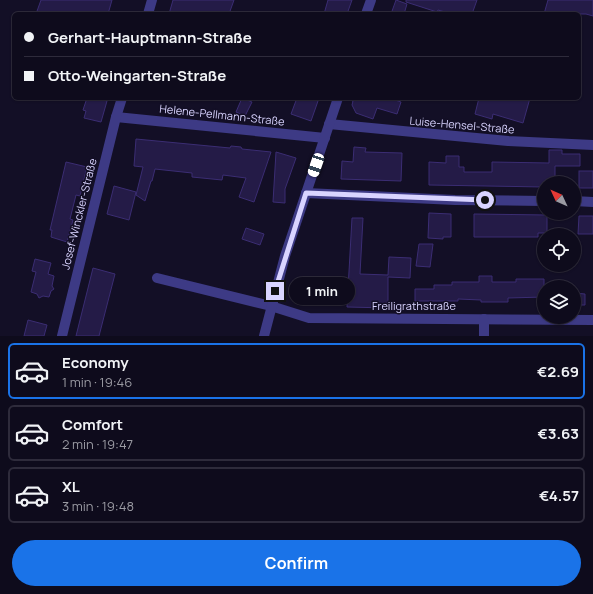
<!DOCTYPE html>
<html lang="en">
<head>
<meta charset="utf-8">
<style>
	:root { --surface:#0e0b1c; --page:#171425; --text:#f1f3f6; --muted:#9b9ba3; --line:#2e2b3b; --accent:#1a73e8 }
	body { margin:0; font-family:Manrope,sans-serif; background:var(--page); color:var(--text); height:100vh; display:flex; flex-direction:column; font-size:15px; white-space:nowrap }
	* { box-sizing:border-box; margin:0 }
	p { font-size:13px; color:var(--muted) }
	.icon { flex:none; width:22px; height:22px; fill:none; stroke:currentColor; stroke-width:2; stroke-linecap:round; stroke-linejoin:round }
	.map { position:relative; height:336px; overflow:hidden }
	.drawer { display:flex; flex-direction:column; background:var(--surface); flex:1 }
	.drawer>* { flex:none }
	.banner { position:absolute; left:12px; top:12px; width:569px; height:88px; border-radius:6px; box-shadow:0 1px 3px #0004,0 0 0 1px var(--line); display:grid; align-content:center; height:88px; padding:0 12px; background:var(--surface) }
	.needle { width:26px; rotate:314deg }
	.buttons { position:absolute; left:537px; top:176px; display:grid; gap:8px }
	.buttons a { display:grid; place-items:center; width:44px; height:44px; border-radius:50%; background:var(--surface); box-shadow:0 1px 3px #0004,0 0 0 1px var(--line); font-size:20px }
	.end { position:absolute; width:18px; height:18px; margin:-9px; border:5px solid #d9d4ff; background:#111; box-shadow:0 0 0 2px #111 }
	.from { border-radius:50% }
	.bubble { position:absolute; height:28px; border-radius:14px; background:var(--surface); box-shadow:0 1px 3px #0004,0 0 0 1px var(--line); font-size:13px; font-weight:700; line-height:28px; text-align:center }
	.car { position:absolute; width:12px; height:24px; margin:-12px -6px; border-radius:5px; box-shadow:0 0 3px 1px #0007; background:linear-gradient(#fff 24%,#345 0 40%,#fff 0 76%,#345 0 86%,#fff 0) }
	.banner b { display:flex; align-items:center; gap:14px; height:38px; font-size:15px }
	.banner b+b { border-top:1px solid var(--line) }
	.banner i { width:10px; height:10px; background:var(--text) }
	ul { padding:7px 0 0; list-style:none }
	li { display:flex; align-items:center; gap:12px; height:56px; margin:0 8px 6px; padding:0 4px; border:2px solid var(--line); border-radius:6px }
	li div { flex:1 }
	li b { display:block; font-size:15px }
	li em { font-style:normal; font-weight:700 }
	li.on { border-color:var(--accent) }
	li>.icon { width:36px; height:36px; stroke-width:1.5 }
	.cta { display:flex; gap:8px; margin-top:auto; padding:8px 12px }
	.cta a { flex:1; height:46px; border-radius:24px; background:var(--accent); color:#fff; font-size:16px; font-weight:700; line-height:46px; text-align:center }
	.map>svg:first-child { display:block }
	.building { fill:#241b47; stroke:#3b2d73 }
	.lines { fill:none; stroke-linecap:round; stroke-linejoin:round }
	.minor { stroke:#3d3a85; stroke-width:10 }
	.route { stroke:#d9d4ff; stroke-width:5 }
	.labels { text-anchor:middle; stroke-width:3; stroke-linejoin:round; paint-order:stroke }
	.street-label { font-size:11px; fill:#d9d4ff; stroke:#130f26 }
</style>
</head>
<body>
<div class="map">
<svg width="593" height="336" viewBox="0 0 593 336">
	<rect width="100%" height="100%" fill="#130f26"/>
	<g class="building">
		<path d="M 41,0 L 112,0 L 108,14 L 36,14 Z"/>
		<path d="M 173,0 L 234,0 L 229,14 L 169,14 Z"/>
		<path d="M 328,0 L 352,0 L 347,14 L 324,14 Z"/>
		<path d="M 396,0 L 407,4 L 404,14 L 391,14 Z"/>
		<path d="M 406,0 L 477,0 L 472,14 L 452,14 L 438,10 L 437,12 L 406,2 Z"/>
		<path d="M 548,0 L 593,0 L 593,16 L 586,14 L 544,14 Z"/>
		<path d="M 87,98 L 104,98 L 103,100 L 107,101 L 101,122 L 84,118 L 86,111 L 83,110 Z"/>
		<path d="M 242,98 L 252,102 L 245,116 L 236,112 Z"/>
		<path d="M 297,98 L 310,98 L 318,101 L 311,121 L 291,114 Z"/>
		<path d="M 352,98 L 389,98 L 401,102 L 397,114 L 377,108 L 373,119 L 356,113 L 352,105 L 353,101 L 352,101 Z"/>
		<path d="M 479,98 L 530,98 L 523,123 L 493,114 L 492,119 L 475,114 Z"/>
		<path d="M 136,139 L 230,148 L 231,146 L 241,147 L 242,149 L 271,152 L 254,202 L 239,197 L 246,178 L 223,175 L 222,180 L 192,177 L 192,173 L 155,169 L 152,181 L 151,181 L 145,201 L 136,195 L 143,167 L 134,166 Z"/>
		<path d="M 354,147 L 366,148 L 365,152 L 402,153 L 401,181 L 341,179 L 342,161 L 353,162 Z"/>
		<path d="M 549,150 L 562,150 L 562,154 L 580,154 L 580,166 L 555,166 L 555,183 L 544,183 L 544,187 L 429,185 L 429,162 L 446,163 L 446,156 L 459,156 L 459,167 L 464,167 L 464,172 L 492,172 L 492,162 L 549,163 Z"/>
		<path d="M 276,152 L 296,158 L 285,189 L 285,203 L 273,202 Z"/>
		<path d="M 66,162 L 87,167 L 80,196 L 76,195 L 70,219 L 73,220 L 67,242 L 51,237 L 52,230 L 50,230 Z"/>
		<rect x="579" y="171" width="14" height="17"/>
		<path d="M 114,186 L 136,192 L 129,220 L 107,214 Z"/>
		<path d="M 429,213 L 451,214 L 451,237 L 443,237 L 443,239 L 428,238 Z"/>
		<path d="M 474,214 L 547,215 L 547,233 L 538,233 L 538,237 L 474,237 Z"/>
		<path d="M 579,216 L 593,216 L 593,234 L 578,234 Z"/>
		<path d="M 352,218 L 363,218 L 360,274 L 388,275 L 389,257 L 411,258 L 410,278 L 388,277 L 388,308 L 347,307 Z"/>
		<path d="M 246,228 L 264,234 L 260,245 L 242,239 Z"/>
		<path d="M 419,244 L 433,244 L 430,267 L 416,266 Z"/>
		<path d="M 35,259 L 51,263 L 48,274 L 54,276 L 52,286 L 54,289 L 51,291 L 49,297 L 43,296 L 39,298 L 37,294 L 31,292 L 36,272 L 32,271 Z"/>
		<path d="M 93,268 L 115,274 L 99,336 L 76,336 Z"/>
		<path d="M 479,276 L 492,276 L 492,282 L 516,282 L 516,279 L 544,279 L 544,297 L 508,298 L 508,302 L 481,302 L 481,300 L 458,299 L 458,301 L 415,301 L 415,289 L 434,289 L 434,285 L 452,285 L 452,282 L 479,282 Z"/>
		<path d="M 574,293 L 585,294 L 585,305 L 574,305 Z"/>
		<path d="M 28,320 L 47,325 L 44,336 L 24,336 Z"/>
	</g>
	<g class="lines">
		<g class="minor">
			<path d="M 148,14 L 152,0"/>
			<path d="M 366,14 L 371,0"/>
			<path d="M 116,117 L 325,138"/>
			<path d="M 329,124 L 508,141 L 593,145"/>
			<path d="M 306,193 L 455,200 L 544,201"/>
			<path d="M 574,201 L 593,202"/>
			<path d="M 157,278 L 271,306 L 309,318 L 593,320"/>
			<path d="M 484,319 L 484,336"/>
			<path d="M 62,336 L 116,117 L 122,98"/>
			<path d="M 264,336 L 285,256 L 338,98"/>
		</g>
	</g>
	<g class="lines">
		<path class="route" d="M 275,291 L 306,193 L 485,200"/>
	</g>
	<g class="labels">
		<g class="street-label">
			<text transform="translate(222 115) rotate(6)" y="4">Helene-Pellmann-Straße</text>
			<text transform="translate(462 125) rotate(5)" y="4">Luise-Hensel-Straße</text>
			<text transform="translate(79 214) rotate(-76)" y="4">Josef-Winckler-Straße</text>
			<text x="414" y="310">Freiligrathstraße</text>
		</g>
	</g>
</svg>
<div class="buttons">
<a><svg class="needle" viewBox="-14 -14 28 28"><path d="M0-13l5 13h-10z" fill="#e53935"/><path d="M0 13l5-13h-10z" fill="#9b9ba3"/></svg></a>
<a><svg class="icon" aria-label="locate" viewBox="0 0 24 24"><circle cx="12" cy="12" r="6"/><path d="M12 2v4M12 18v4M2 12h4M18 12h4"/></svg></a>
<a><svg class="icon" aria-label="layers" viewBox="0 0 24 24"><path d="M12 4l9 5-9 5-9-5zM3 14l9 5 9-5"/></svg></a>
</div>
<i class="end from" style="left:485px;top:200px"></i>
<i class="end" style="left:275px;top:291px"></i>
<div class="bubble" style="left:289px;top:277px;width:66px">1 min</div>
<i class="car" style="left:316px;top:165px;rotate:199deg"></i>
<div class="banner">
<b><i class="from"></i>Gerhart-Hauptmann-Straße</b>
<b><i></i>Otto-Weingarten-Straße</b>
</div>
</div>
<section class="drawer">
<ul>
<li class="on"><svg class="icon" aria-label="car" viewBox="0 0 24 24"><path d="M5 17H2v-5l4-1 3-4h7l3 4 3 1v5h-3M9 17h6M6 11h13"/><circle cx="7" cy="17" r="2"/><circle cx="17" cy="17" r="2"/></svg><div><b>Economy</b><p>1 min · 19:46</p></div><em>€2.69</em></li>
<li><svg class="icon" aria-label="car" viewBox="0 0 24 24"><path d="M5 17H2v-5l4-1 3-4h7l3 4 3 1v5h-3M9 17h6M6 11h13"/><circle cx="7" cy="17" r="2"/><circle cx="17" cy="17" r="2"/></svg><div><b>Comfort</b><p>2 min · 19:47</p></div><em>€3.63</em></li>
<li><svg class="icon" aria-label="car" viewBox="0 0 24 24"><path d="M5 17H2v-5l4-1 3-4h7l3 4 3 1v5h-3M9 17h6M6 11h13"/><circle cx="7" cy="17" r="2"/><circle cx="17" cy="17" r="2"/></svg><div><b>XL</b><p>3 min · 19:48</p></div><em>€4.57</em></li>
</ul>
<div class="cta"><a>Confirm</a></div>
</section>
</body>
</html>
